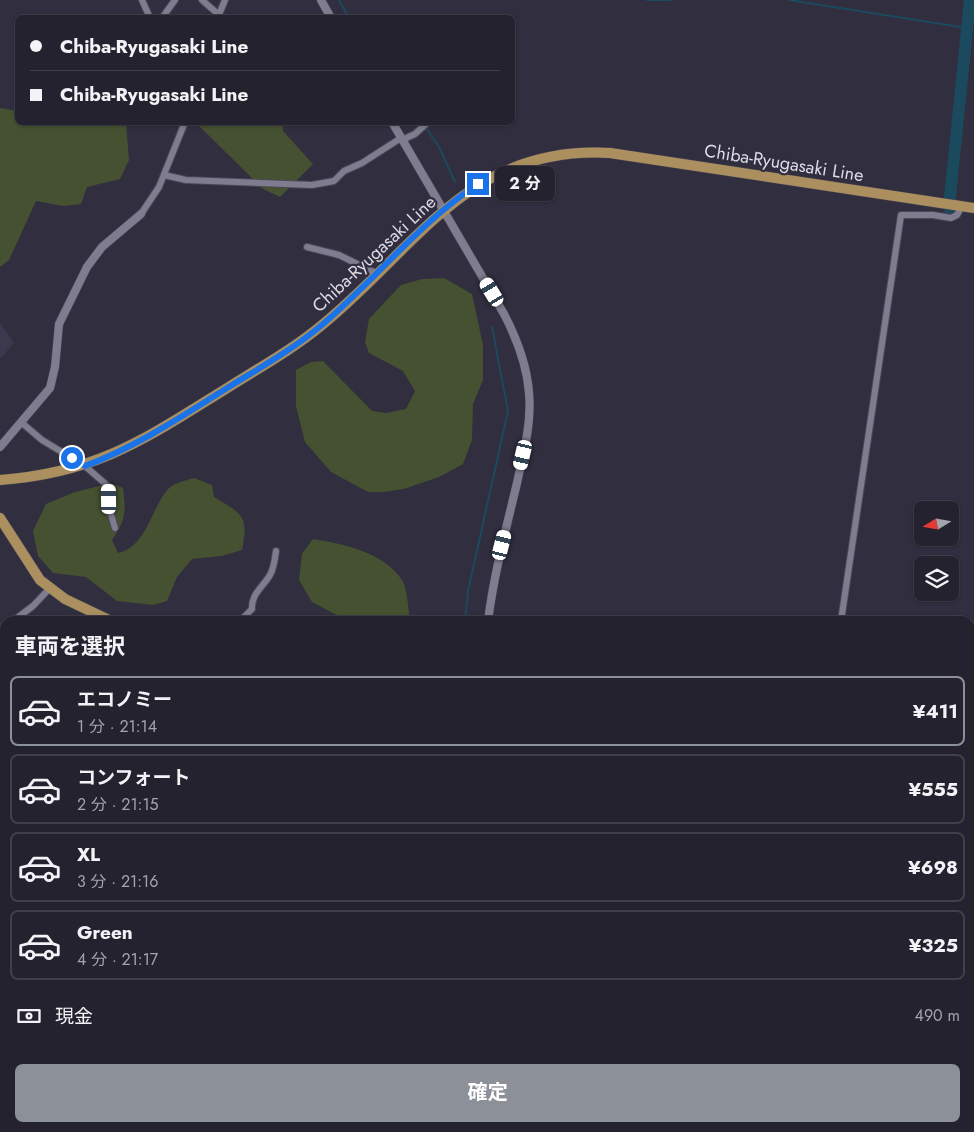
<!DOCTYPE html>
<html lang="ja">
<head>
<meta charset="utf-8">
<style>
	:root { --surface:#25222f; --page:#312f3b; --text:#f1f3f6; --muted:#a3a4aa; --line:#423f4b; --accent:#8c9099 }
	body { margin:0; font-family:Jost,"Noto Sans JP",sans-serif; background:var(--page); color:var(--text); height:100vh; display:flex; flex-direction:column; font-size:19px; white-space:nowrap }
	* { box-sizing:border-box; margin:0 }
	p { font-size:16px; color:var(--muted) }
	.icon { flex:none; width:28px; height:28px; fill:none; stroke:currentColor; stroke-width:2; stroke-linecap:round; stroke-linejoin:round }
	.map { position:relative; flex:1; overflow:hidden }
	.drawer { position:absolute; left:0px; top:616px; width:975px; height:516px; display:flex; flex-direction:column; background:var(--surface); border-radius:15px 15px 0 0; box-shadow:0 1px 4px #0004,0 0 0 1px var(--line) }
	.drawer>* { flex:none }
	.banner { position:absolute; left:15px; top:15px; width:500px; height:110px; border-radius:8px; box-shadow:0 1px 4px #0004,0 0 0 1px var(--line); display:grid; align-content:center; height:110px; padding:0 15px; background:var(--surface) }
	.needle { width:32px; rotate:259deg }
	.tools { position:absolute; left:914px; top:501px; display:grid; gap:10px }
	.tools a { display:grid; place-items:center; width:45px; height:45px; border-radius:8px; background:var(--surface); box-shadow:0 1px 4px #0004,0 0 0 1px var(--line); font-size:25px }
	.end { position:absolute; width:22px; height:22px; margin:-11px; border:6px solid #1a73e8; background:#fff; box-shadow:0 0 0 2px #fff }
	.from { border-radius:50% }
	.bubble { position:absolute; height:35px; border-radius:8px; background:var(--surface); box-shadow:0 1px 4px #0004,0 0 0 1px var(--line); font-size:16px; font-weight:700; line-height:35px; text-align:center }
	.car { position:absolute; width:15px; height:30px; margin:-15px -8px; border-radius:6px; box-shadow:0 0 4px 1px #0007; background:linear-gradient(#fff 24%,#345 0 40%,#fff 0 76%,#345 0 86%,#fff 0) }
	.banner b { display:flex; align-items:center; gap:18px; height:48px; font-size:19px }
	.banner b+b { border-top:1px solid var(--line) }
	.banner i { width:12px; height:12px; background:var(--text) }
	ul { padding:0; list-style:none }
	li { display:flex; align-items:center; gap:15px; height:70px; margin:0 10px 8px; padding:0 5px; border:2px solid var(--line); border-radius:8px }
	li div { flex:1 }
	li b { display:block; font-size:19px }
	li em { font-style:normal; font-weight:700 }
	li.current { border-color:var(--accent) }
	li>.icon { width:45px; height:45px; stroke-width:1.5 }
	h2 { padding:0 15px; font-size:22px; line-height:60px }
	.pay { display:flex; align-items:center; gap:12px; height:55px; padding:0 15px; font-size:19px }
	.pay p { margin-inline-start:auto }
	.button { display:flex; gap:10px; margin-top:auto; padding:10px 15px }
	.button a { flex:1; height:58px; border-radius:8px; background:var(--accent); color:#fff; font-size:20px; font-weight:700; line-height:58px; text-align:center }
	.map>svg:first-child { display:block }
	.built { fill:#3c384e }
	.green { fill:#455130 }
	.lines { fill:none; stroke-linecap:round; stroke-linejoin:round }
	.stream { stroke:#1b495d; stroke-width:2 }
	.river { stroke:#1b495d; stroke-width:12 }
	.minor-casing { stroke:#4c4957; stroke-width:8 }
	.tertiary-casing { stroke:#4c4957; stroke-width:9 }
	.primary-casing { stroke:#4c4957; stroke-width:11 }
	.minor { stroke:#807c90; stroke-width:6 }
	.tertiary { stroke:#807c90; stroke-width:8 }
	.primary { stroke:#ab8f5e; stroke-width:10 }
	.route { stroke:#1a73e8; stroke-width:6 }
	.labels { text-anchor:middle; stroke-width:4.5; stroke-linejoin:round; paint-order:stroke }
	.street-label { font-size:18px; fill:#dddce6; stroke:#312e3f }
</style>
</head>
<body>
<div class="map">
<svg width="974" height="1132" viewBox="0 0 974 1132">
	<rect width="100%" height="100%" fill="#312e3f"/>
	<path class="built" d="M 0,323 L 14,343 L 0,359 Z"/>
	<g class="green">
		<path d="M 0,108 L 17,111 L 18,122 L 126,123 L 129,160 L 120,179 L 87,187 L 81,204 L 63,206 L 36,201 L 9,260 L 0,267 Z"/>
		<path d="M 196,123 L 282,123 L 283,131 L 313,164 L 280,197 L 263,189 Z"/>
		<path d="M 444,278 L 472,294 L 483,345 L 483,380 L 473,404 L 472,440 L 463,464 L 439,477 L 404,489 L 383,492 L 368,492 L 331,472 L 305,442 L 296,406 L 296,370 L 311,362 L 323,361 L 372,411 L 386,413 L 406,409 L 415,391 L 403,371 L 369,353 L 365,342 L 369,319 L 401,285 L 422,279 Z"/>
		<path d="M 194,478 L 212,485 L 214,497 C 242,514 249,515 242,550 L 222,556 L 192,559 L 177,577 L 167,601 L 153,605 L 117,601 L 86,577 L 53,573 L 38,556 L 33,531 L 46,504 L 75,492 L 111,483 L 123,488 C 126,512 126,520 112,540 L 118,553 C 147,547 151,507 169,488 C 174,483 187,480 194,478 Z"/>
		<path d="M 313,539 C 343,544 384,552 402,580 C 408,590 408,610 410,621 L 348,621 L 312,602 L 299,580 L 302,554 Z"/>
		<path d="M 0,623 L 5,624 L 5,725 L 1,723 L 0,715 Z"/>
		<path d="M 58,1128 L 124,1128 L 125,1132 L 60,1132 Z"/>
	</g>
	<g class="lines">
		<g class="stream">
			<path d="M 339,0 L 349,18"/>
			<path d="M 647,0 L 671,0"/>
			<path d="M 789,0 L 967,28"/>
			<path d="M 426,128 L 439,147 L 455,182"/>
			<path d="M 465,621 L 468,591 L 508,411 L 492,327"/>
			<path d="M 970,1122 L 974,1120"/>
			<path d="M 473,1131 L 476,1132"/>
			<path d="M 955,1132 L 962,1128"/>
		</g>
		<path class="river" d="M 951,212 L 949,207 L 970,0"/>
		<g class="minor-casing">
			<g id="minor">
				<path d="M 142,0 L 150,18"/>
				<path d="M 202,0 L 218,14"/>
				<path d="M 218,17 L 225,0"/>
				<path d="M 162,18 L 175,0"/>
				<path d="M 402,140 L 415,134 L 427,123"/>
				<path d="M 164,175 L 186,180 L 312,185 L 334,181 L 344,171 L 362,163 L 401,138"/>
				<path d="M 141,214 L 159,187 L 185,122"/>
				<path d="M 307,247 L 339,255 L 378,274"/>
				<path d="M 22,423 L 42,440 L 85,466 L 109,487 L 110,511 L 115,528"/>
				<path d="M 13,621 L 33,606 L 49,589"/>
				<path d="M 240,621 L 252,609 C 251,594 263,587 270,575 C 274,568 275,559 276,551"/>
				<path d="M 841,621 L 901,215 L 933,215 L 951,218 L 957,215 L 962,206"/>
				<path d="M 0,630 L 5,627"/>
				<path d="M 670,1132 L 680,1128"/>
			</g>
		</g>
		<g class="tertiary-casing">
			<g id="tertiary">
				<path d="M 321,0 L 331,18"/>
				<path d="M 392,122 L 504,314 C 517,339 527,364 529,393 C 532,424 523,454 517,483 C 506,529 494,574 488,621"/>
				<path d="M 0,447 L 50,388 L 55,367 L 59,324 L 87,267 L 102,247 L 141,214"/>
				<path d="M 452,1132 L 452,1128"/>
			</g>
		</g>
		<g class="primary-casing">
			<g id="primary">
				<path d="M 0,480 C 97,473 145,439 224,390 C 257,369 292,350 322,325 C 418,247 468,145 610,153 L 974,208"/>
				<path d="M 0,518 L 40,580 L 65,599 L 111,621"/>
				<path d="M 0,1110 L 5,1110"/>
				<path d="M 292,1128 L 324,1132"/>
			</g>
		</g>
		<use href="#minor" class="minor"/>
		<use href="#tertiary" class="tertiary"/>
		<use href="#primary" class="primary"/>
	</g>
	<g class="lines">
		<path class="route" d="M 72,458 L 85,466 C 138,446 184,415 232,385 C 263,366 295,348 323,324 C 376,279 420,222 478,184"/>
	</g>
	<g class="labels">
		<g class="street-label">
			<text transform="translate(784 163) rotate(9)" y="6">Chiba-Ryugasaki Line</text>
			<text transform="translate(374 254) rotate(-43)" y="6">Chiba-Ryugasaki Line</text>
		</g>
	</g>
</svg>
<div class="tools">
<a><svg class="needle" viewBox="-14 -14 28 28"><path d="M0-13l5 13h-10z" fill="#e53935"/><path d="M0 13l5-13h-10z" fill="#a3a4aa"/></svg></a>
<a><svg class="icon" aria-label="layers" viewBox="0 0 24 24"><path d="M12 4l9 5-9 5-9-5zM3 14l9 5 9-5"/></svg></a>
</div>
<i class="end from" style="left:72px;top:458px"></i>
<i class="end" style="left:478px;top:184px"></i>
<div class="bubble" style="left:495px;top:166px;width:60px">2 分</div>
<i class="car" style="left:492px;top:292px;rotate:329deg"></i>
<i class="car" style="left:523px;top:455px;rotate:193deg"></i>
<i class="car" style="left:109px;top:499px;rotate:359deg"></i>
<i class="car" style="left:502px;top:545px;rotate:14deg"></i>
<div class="banner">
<b><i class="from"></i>Chiba-Ryugasaki Line</b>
<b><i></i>Chiba-Ryugasaki Line</b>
</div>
<section class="drawer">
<h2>車両を選択</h2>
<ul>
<li class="current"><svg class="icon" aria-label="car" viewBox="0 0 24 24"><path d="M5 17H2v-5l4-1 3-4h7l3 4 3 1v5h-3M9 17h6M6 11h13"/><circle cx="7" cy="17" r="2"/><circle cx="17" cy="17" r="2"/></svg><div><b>エコノミー</b><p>1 分 · 21:14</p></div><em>¥411</em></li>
<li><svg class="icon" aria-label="car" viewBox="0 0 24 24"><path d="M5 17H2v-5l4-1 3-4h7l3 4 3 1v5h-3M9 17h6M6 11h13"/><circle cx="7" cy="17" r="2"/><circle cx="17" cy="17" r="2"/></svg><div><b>コンフォート</b><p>2 分 · 21:15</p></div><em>¥555</em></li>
<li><svg class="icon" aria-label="car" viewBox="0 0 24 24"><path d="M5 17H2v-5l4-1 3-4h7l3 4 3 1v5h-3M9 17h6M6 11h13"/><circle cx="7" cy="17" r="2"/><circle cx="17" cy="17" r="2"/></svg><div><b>XL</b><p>3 分 · 21:16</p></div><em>¥698</em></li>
<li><svg class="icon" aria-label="car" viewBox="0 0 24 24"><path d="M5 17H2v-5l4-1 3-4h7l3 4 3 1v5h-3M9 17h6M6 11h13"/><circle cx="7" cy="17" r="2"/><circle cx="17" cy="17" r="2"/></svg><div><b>Green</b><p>4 分 · 21:17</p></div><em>¥325</em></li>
</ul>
<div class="pay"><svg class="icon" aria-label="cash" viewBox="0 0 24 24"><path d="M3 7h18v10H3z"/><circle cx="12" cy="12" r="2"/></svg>現金<p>490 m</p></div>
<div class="button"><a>確定</a></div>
</section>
</div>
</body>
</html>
